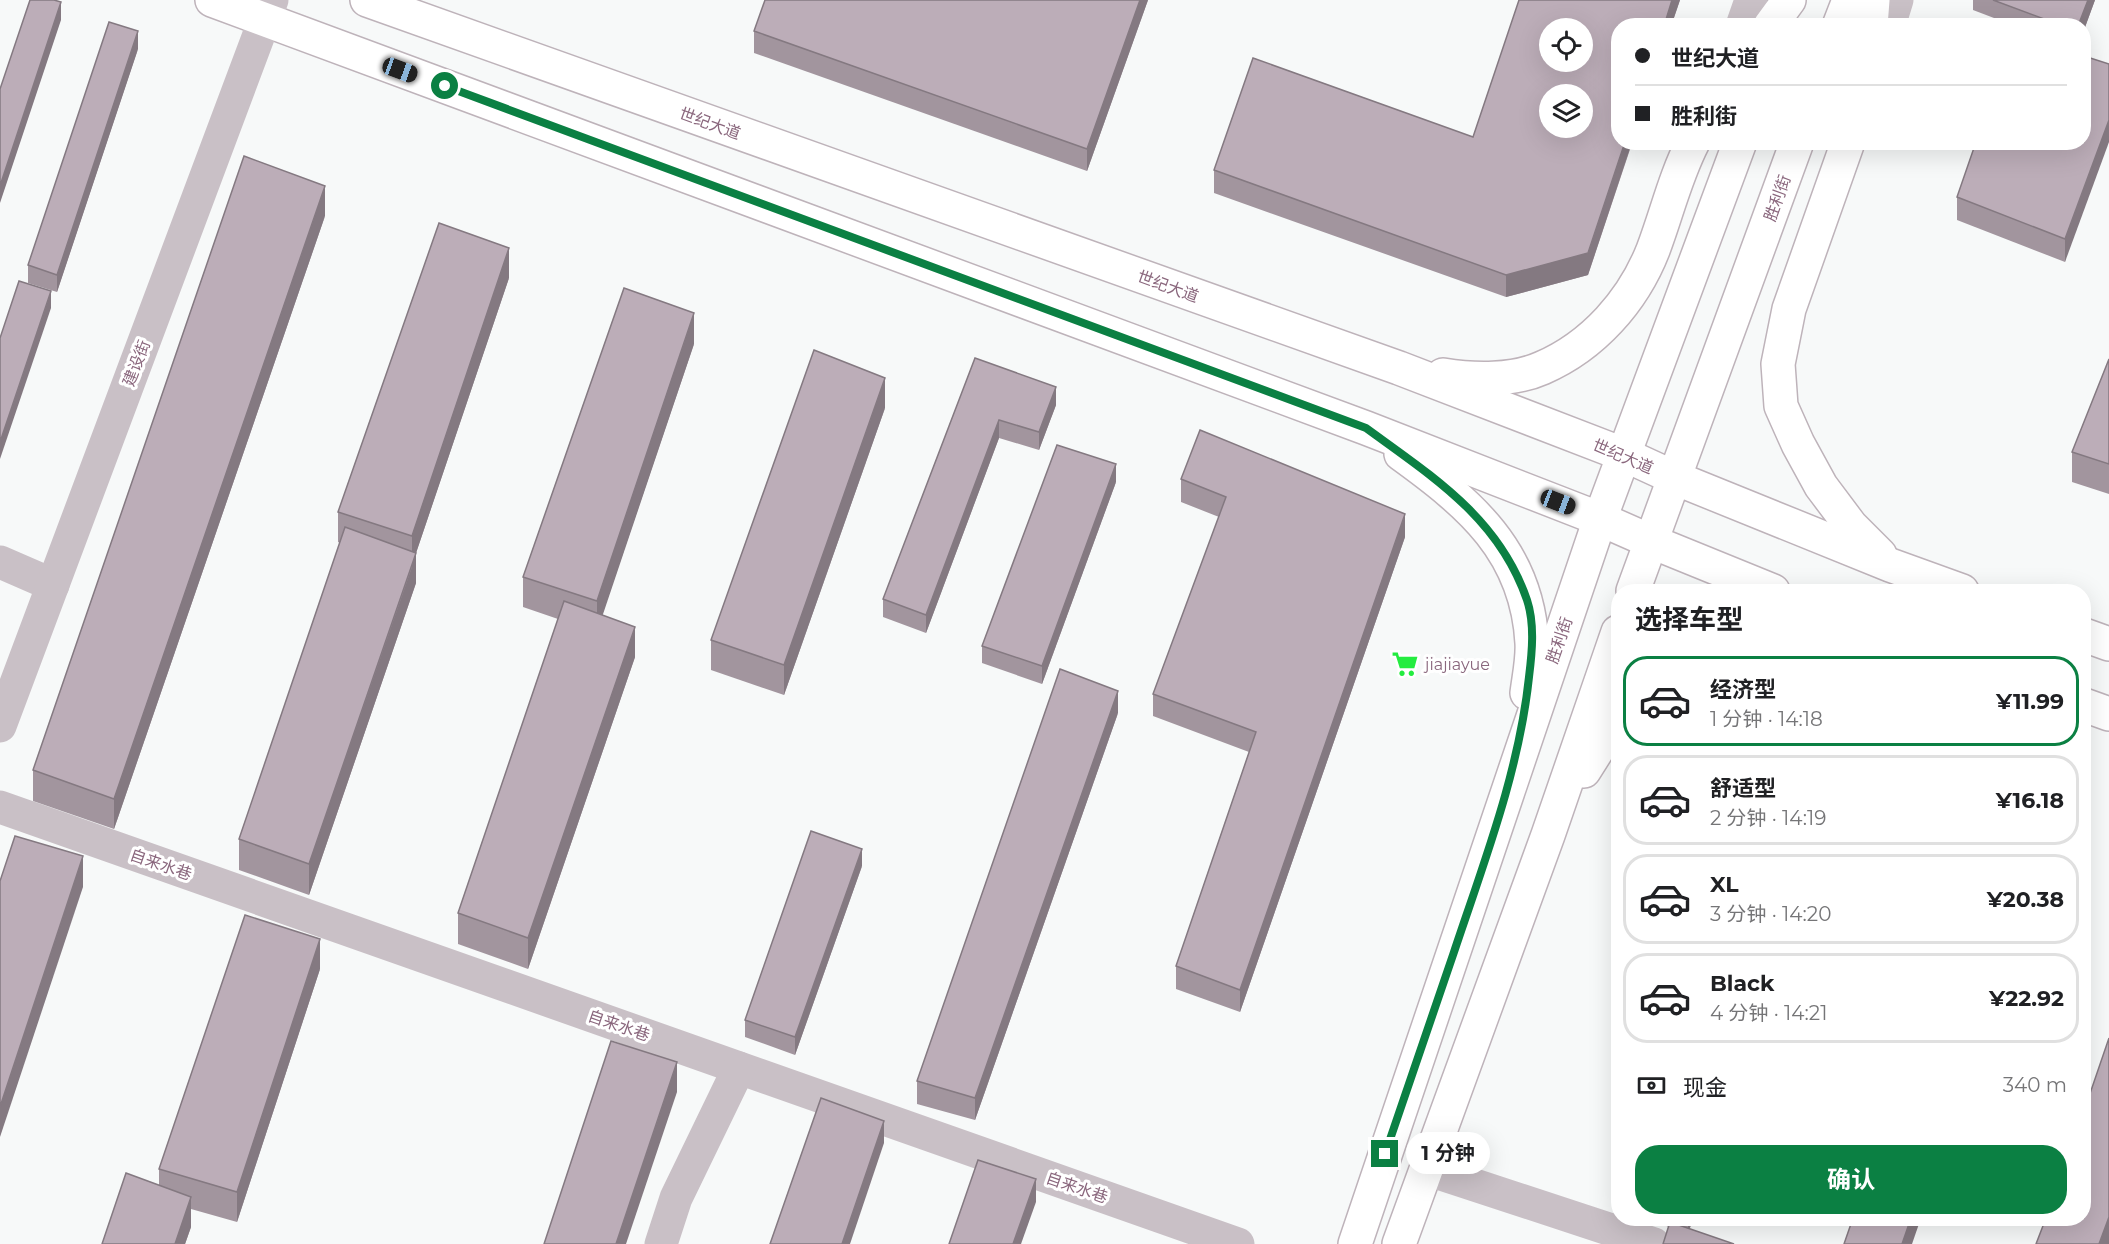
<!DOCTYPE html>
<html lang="zh">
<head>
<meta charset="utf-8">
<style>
	:root { --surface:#fff; --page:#f6f6f6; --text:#202124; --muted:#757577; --line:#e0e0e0; --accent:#0b8043 }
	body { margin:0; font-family:Montserrat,"Noto Sans SC",sans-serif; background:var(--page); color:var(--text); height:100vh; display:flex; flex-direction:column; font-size:22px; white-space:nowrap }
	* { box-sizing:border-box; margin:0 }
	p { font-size:20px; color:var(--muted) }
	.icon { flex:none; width:33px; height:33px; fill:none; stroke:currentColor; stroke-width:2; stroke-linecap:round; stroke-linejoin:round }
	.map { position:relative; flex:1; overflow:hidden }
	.side { position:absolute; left:1611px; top:584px; width:480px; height:642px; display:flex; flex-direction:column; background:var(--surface); border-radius:24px; box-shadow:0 6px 24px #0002 }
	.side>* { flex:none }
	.hud { position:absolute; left:1611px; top:18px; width:480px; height:132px; border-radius:24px; box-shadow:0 6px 24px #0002; display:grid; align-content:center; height:132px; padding:0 24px; background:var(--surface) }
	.buttons { position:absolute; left:1539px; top:18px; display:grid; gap:12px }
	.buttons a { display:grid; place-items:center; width:54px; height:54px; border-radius:50%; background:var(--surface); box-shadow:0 6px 24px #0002; font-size:30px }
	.end { position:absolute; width:27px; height:27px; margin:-14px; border:8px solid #0b8043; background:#fff; box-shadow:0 0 0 3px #fff }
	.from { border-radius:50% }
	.bubble { position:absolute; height:42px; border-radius:21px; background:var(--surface); box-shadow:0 6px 24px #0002; font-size:20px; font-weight:700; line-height:42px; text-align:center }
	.car { position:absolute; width:18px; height:36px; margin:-18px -9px; border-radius:8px; box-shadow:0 0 4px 2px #0007; background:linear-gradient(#222 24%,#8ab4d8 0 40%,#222 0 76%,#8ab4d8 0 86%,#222 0) }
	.hud b { display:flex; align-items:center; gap:21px; height:57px; font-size:22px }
	.hud b+b { border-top:2px solid var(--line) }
	.hud i { width:15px; height:15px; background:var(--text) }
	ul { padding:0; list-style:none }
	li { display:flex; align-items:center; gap:18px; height:90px; margin:0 12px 9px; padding:0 12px; border:3px solid var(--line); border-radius:24px }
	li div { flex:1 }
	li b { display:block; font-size:22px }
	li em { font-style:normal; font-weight:700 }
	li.current { border-color:var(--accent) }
	li>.icon { width:54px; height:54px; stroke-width:1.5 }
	h2 { padding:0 24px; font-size:27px; line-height:72px }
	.pay { display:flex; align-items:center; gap:15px; height:66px; padding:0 24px; font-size:22px }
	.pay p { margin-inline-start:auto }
	.primary-button { display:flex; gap:12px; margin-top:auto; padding:12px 24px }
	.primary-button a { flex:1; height:69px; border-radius:24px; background:var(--accent); color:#fff; font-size:24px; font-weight:700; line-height:69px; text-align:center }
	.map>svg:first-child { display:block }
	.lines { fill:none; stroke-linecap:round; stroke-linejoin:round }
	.major-casing { stroke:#beb3ba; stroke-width:36 }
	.minor { stroke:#c9c0c6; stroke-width:33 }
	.major { stroke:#fff; stroke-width:33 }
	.wall { fill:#a2959e }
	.shaded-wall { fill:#847981 }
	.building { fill:#bcadb8; stroke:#847981; stroke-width:1.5; fill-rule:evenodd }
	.route { stroke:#0b8043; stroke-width:8 }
	.labels { text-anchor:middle; stroke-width:6; stroke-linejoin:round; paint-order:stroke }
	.street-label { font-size:16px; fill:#8a677d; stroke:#fff }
	.poi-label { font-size:16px; fill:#8a677d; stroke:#fff; text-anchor:start }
</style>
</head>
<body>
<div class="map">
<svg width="2109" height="1244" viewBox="0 0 2109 1244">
	<rect width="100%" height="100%" fill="#f7f9f9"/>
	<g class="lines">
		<g class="major-casing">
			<g id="major">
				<path d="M 212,0 L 1366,428 L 1600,519 L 1650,541 L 1773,591"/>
				<path d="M 367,0 L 1399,368 L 1625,455 L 1675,478 L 1890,565 L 1962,591"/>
				<path d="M 1770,26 L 1789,0"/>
				<path d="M 1839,26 L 1849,0"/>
				<path d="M 1871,26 L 1873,0"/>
				<path d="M 1848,142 L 1789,309 L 1778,364 L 1781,406 L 1798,444 L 1821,486 L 1851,526 L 1880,555"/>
				<path d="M 1443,375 C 1474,380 1513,381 1542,368 C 1593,346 1633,301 1653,250 C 1667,213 1675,177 1693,142"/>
				<path d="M 1401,454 C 1470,504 1527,551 1532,643 C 1533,659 1529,677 1527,693"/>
				<path d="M 1633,591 L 1797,142"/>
				<path d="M 2084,635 L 2109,644"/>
				<path d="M 2084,705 L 2109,714"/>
				<path d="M 1584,771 L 1618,717"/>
				<path d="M 1355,1244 L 1600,519 L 1740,142"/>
				<path d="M 1399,1244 L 1548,835 L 1618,632"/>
			</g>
		</g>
		<g class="minor">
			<path d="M 1742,26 L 1751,0"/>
			<path d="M 1889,26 L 1897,0"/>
			<path d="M 0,562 L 53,585"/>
			<path d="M 0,726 L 272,0"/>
			<path d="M 0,807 L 1238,1244"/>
			<path d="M 1426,1169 L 1654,1244"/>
			<path d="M 661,1244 L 676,1198 L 739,1068"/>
		</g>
		<use href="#major" class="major"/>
	</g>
	<g class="wall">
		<path d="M 1148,0 L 1087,171 L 754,53 L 754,31 Z"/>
		<path d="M 1519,0 L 1680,0 L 1588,275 L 1506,297 L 1214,193 L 1214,170 L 1473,137 Z"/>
		<path d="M 1973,0 L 2095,0 L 2084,30 L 2084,26 L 2015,26 L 1973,10 Z"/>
		<path d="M 138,49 L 57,292 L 28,283 L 28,265 Z"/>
		<path d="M 2084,142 L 2065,262 L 1957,220 L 1957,197 Z"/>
		<path d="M 325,216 L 114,829 L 33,801 L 33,770 Z"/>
		<path d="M 509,278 L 416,553 L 416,583 L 309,895 L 239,870 L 239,839 L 340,543 L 338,542 L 338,512 Z"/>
		<path d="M 694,344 L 602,615 L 635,657 L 528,969 L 458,944 L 458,913 L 558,619 L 523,607 L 523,577 Z"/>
		<path d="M 975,358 L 1056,405 L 1039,450 L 999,438 L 926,633 L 883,617 L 883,599 Z"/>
		<path d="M 2109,359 L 2109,494 L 2072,482 L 2072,452 Z"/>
		<path d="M 885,408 L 784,695 L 711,670 L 711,640 Z"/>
		<path d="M 1181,479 L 1405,537 L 1240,1012 L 1176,989 L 1176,966 L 1249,752 L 1153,716 L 1153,694 L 1219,517 L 1181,502 Z"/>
		<path d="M 1116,482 L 1042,684 L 982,663 L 982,646 Z"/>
		<path d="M 1118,713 L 975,1120 L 917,1104 L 917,1081 Z"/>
		<path d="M 862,866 L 795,1055 L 745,1037 L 745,1020 Z"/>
		<path d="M 320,969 L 237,1222 L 191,1209 L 191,1227 L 185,1244 L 102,1244 L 159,1185 L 159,1169 Z"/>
		<path d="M 1646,1218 L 1693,1218 L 1690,1228 L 1669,1227 Z"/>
	</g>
	<g class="shaded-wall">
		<path d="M 1140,0 L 1148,0 L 1087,171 L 1087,149 Z"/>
		<path d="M 1672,0 L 1680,0 L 1671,26 L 1664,26 Z"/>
		<path d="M 2088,0 L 2095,0 L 2084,30 L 2084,26 L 2078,26 Z"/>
		<path d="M 61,2 L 61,20 L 0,203 L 0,186 Z"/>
		<path d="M 138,31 L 138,49 L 57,292 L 57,275 Z"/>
		<path d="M 2109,120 L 2109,142 L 2065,262 L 2065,239 Z"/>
		<path d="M 1625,142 L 1632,142 L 1588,275 L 1506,297 L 1506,275 Z"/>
		<path d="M 325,186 L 325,216 L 114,829 L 114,799 Z"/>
		<path d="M 509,248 L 509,278 L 412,565 L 416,553 L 416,583 L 309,895 L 309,864 L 412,567 L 412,536 Z"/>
		<path d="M 51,291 L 51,308 L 0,459 L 0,442 Z"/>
		<path d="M 694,313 L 694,344 L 597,632 L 597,601 Z"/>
		<path d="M 885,378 L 885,408 L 784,695 L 784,665 Z"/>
		<path d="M 1056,387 L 1056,405 L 1039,450 L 1039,432 Z"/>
		<path d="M 999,420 L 999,438 L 926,633 L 926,615 Z"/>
		<path d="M 1116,464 L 1116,482 L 1042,684 L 1042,666 Z"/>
		<path d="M 1405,514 L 1405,537 L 1240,1012 L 1240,990 Z"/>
		<path d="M 635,627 L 635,657 L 528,969 L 528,938 Z"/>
		<path d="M 1118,691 L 1118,713 L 975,1120 L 975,1098 Z"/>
		<path d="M 862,849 L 862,866 L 795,1055 L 795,1037 Z"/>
		<path d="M 83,856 L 83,887 L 0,1137 L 0,1107 Z"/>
		<path d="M 320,939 L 320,969 L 237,1222 L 237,1192 Z"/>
		<path d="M 677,1062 L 677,1092 L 626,1244 L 616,1244 Z"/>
		<path d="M 884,1121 L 884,1143 L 850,1244 L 842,1244 Z"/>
		<path d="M 1036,1179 L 1036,1202 L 1021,1244 L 1013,1244 Z"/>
		<path d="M 191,1197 L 191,1227 L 185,1244 L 175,1244 Z"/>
		<path d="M 2109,1217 L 2109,1244 L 2099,1244 Z"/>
		<path d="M 1688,1218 L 1693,1218 L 1688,1234 Z"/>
		<path d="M 1911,1218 L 1921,1218 L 1912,1244 L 1902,1244 Z"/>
	</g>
	<g class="building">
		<path d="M 30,0 L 54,0 L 61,2 L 0,186 L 0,89 Z"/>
		<path d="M 765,0 L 1140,0 L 1087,149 L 754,31 Z"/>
		<path d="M 1519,0 L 1672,0 L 1664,26 L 1618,26 L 1618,142 L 1625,142 L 1588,253 L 1506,275 L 1214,170 L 1253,58 L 1473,137 ZM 1550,28 L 1582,28 L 1582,62 L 1550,62 ZM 1550,94 L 1582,94 L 1582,128 L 1550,128 Z"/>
		<path d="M 1993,0 L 2088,0 L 2078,26 L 2063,26 Z"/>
		<path d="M 109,22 L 138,31 L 57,275 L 28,265 Z"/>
		<path d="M 2084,56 L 2109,64 L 2109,120 L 2065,239 L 1957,197 L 1976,142 L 2084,142 Z"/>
		<path d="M 244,156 L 325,186 L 114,799 L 33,770 Z"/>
		<path d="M 439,223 L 509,248 L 412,536 L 338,512 Z"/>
		<path d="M 19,281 L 51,291 L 0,442 L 0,338 Z"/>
		<path d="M 624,288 L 694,313 L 597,601 L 523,577 Z"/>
		<path d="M 814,350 L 885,378 L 784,665 L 711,640 Z"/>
		<path d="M 975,358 L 1056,387 L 1039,432 L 999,420 L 926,615 L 883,599 Z"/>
		<path d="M 2109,359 L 2109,464 L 2072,452 Z"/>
		<path d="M 1200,430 L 1405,514 L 1240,990 L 1176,966 L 1256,732 L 1153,694 L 1226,497 L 1181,479 Z"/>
		<path d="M 1057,445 L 1116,464 L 1042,666 L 982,646 Z"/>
		<path d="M 345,527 L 416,553 L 309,864 L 239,839 Z"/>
		<path d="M 564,601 L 635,627 L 528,938 L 458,913 Z"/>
		<path d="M 1060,669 L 1118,691 L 975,1098 L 917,1081 Z"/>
		<path d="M 811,831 L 862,849 L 795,1037 L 745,1020 Z"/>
		<path d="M 15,836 L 83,856 L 0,1107 L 0,881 Z"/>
		<path d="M 245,915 L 320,939 L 237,1192 L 159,1169 Z"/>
		<path d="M 2109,1038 L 2109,1217 L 2099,1244 L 2036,1244 L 2046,1218 L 2084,1218 L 2084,1111 Z"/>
		<path d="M 611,1041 L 677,1062 L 616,1244 L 544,1244 Z"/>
		<path d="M 821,1098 L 884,1121 L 842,1244 L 770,1244 Z"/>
		<path d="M 978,1160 L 1036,1179 L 1013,1244 L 949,1244 Z"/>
		<path d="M 126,1173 L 191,1197 L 175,1244 L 102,1244 Z"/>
		<path d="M 1853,1218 L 1911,1218 L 1902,1244 L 1844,1244 Z"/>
		<path d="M 1670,1222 L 1734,1244 L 1663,1244 Z"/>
	</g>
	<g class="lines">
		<path class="route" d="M 445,86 L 1366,428 C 1433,477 1499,518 1527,600 C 1535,624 1532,653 1529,677 C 1519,772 1484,862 1454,952 C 1431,1020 1408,1087 1385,1154"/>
	</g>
	<defs>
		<g id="supermarket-bare" transform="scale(2.07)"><path d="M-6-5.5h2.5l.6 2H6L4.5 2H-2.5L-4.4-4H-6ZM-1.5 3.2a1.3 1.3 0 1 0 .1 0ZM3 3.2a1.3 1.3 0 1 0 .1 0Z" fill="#24ec40" stroke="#fff" stroke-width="2.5" paint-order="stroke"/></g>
	</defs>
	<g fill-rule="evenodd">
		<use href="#supermarket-bare" x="1405" y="664"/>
	</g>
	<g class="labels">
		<g class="street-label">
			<text transform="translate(710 123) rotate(20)" y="6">世纪大道</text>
			<text transform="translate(1777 198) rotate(-70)" y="6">胜利街</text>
			<text transform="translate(1168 286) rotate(20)" y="6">世纪大道</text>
			<text transform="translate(136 363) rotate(-69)" y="6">建设街</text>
			<text transform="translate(1623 456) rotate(23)" y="6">世纪大道</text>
			<text transform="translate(1559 640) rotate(-71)" y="6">胜利街</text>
			<text transform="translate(161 864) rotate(19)" y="6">自来水巷</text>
			<text transform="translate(619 1025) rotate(19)" y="6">自来水巷</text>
			<text transform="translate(1077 1187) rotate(19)" y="6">自来水巷</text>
		</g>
		<g class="poi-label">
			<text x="1425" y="670">jiajiayue</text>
		</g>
	</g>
</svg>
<div class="buttons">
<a><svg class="icon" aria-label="locate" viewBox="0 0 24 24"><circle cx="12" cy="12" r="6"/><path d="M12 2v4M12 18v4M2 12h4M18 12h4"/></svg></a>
<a><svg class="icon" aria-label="layers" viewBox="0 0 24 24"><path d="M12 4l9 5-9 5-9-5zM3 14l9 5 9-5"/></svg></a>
</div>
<i class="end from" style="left:445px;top:86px"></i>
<i class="end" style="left:1385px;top:1154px"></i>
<div class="bubble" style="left:1406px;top:1132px;width:84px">1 分钟</div>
<i class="car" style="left:400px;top:70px;rotate:110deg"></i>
<i class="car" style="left:1558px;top:502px;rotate:111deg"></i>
<div class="hud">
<b><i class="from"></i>世纪大道</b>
<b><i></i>胜利街</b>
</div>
<section class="side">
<h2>选择车型</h2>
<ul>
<li class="current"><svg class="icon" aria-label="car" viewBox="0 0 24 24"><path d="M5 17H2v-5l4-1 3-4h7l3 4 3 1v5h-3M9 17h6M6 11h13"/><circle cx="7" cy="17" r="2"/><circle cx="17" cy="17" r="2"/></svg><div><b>经济型</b><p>1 分钟 · 14:18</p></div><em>¥11.99</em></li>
<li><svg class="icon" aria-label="car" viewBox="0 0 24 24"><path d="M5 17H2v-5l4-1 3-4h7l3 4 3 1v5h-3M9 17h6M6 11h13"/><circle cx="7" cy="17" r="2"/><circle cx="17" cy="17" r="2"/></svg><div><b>舒适型</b><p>2 分钟 · 14:19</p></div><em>¥16.18</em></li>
<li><svg class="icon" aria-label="car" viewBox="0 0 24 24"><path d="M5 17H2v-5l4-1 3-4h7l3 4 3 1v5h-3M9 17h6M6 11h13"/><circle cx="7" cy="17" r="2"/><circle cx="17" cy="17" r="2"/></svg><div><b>XL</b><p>3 分钟 · 14:20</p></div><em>¥20.38</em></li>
<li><svg class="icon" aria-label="car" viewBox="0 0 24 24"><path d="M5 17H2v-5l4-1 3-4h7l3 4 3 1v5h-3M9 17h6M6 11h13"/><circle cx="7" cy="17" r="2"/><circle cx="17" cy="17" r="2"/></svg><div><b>Black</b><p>4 分钟 · 14:21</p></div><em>¥22.92</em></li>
</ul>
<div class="pay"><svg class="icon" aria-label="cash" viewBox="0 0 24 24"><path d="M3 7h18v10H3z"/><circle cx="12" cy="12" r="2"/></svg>现金<p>340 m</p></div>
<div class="primary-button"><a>确认</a></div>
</section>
</div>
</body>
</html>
